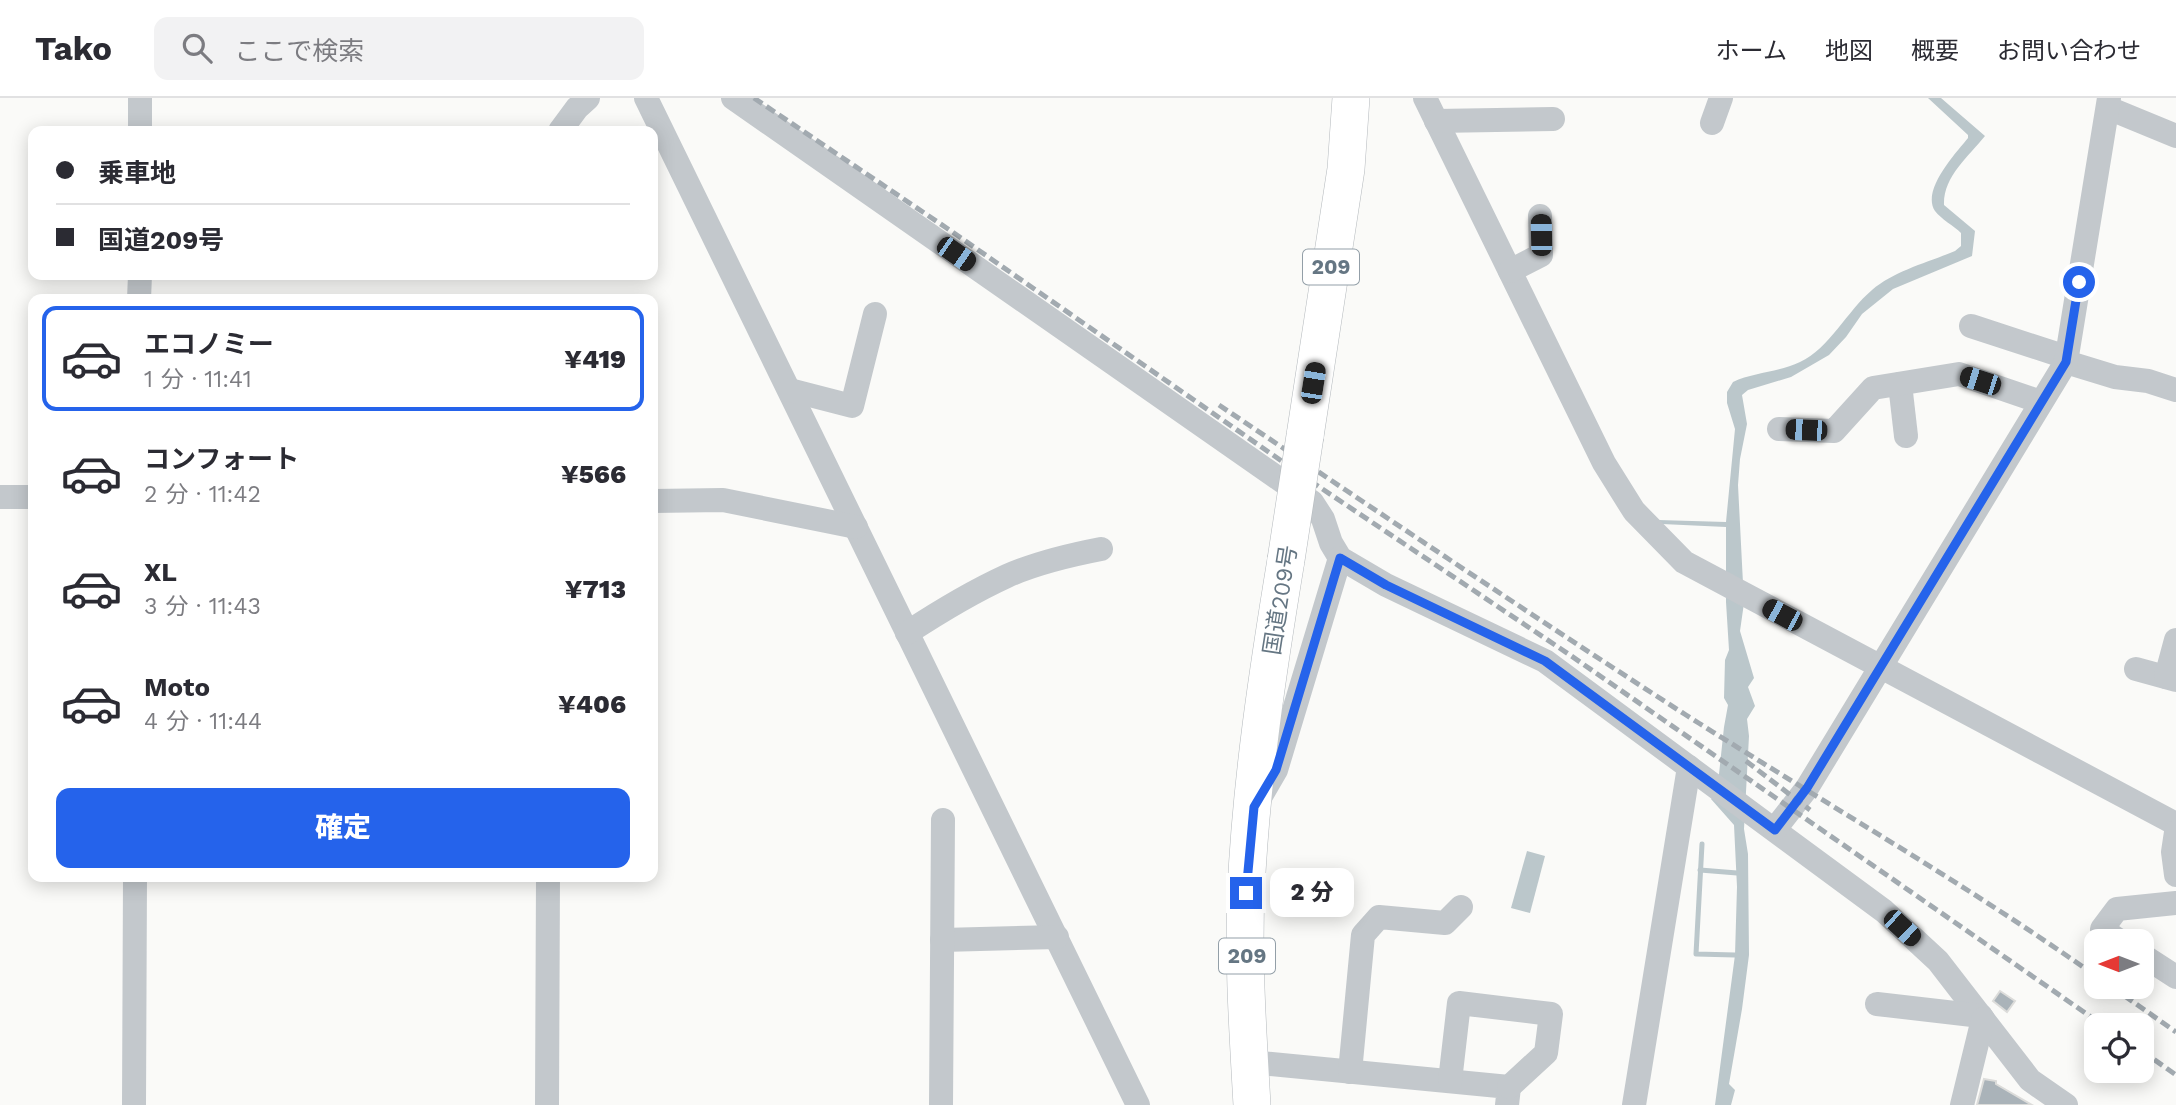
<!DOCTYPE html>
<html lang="ja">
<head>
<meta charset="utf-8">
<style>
	:root { --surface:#fff; --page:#f2f2f3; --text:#2b2b33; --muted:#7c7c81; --line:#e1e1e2; --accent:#2563eb }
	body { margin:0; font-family:"Work Sans","Noto Sans JP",sans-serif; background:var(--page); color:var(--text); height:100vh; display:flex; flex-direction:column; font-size:26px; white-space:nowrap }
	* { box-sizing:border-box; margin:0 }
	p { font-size:23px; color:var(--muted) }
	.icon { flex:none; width:38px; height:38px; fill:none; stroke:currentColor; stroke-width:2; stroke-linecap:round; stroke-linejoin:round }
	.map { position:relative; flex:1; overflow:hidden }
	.side { position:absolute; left:28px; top:196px; width:630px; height:588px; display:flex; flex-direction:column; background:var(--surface); border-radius:14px; box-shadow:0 4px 18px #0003 }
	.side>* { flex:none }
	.banner { position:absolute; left:28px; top:28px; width:630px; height:154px; border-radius:14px; box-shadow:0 4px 18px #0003; display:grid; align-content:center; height:154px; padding:0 28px; background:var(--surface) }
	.needle { width:46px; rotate:270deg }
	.fabs { position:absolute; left:2084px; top:831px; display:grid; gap:14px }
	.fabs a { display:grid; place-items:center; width:70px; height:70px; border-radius:14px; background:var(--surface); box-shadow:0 4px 18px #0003; font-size:35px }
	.end { position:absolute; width:32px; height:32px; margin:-16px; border:9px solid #2563eb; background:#fff; box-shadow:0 0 0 4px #fff }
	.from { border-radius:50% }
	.bubble { position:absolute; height:49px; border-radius:14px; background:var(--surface); box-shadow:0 4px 18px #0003; font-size:23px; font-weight:800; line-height:49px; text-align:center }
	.car { position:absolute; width:21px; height:42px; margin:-21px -10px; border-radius:9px; box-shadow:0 0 5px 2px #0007; background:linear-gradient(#222 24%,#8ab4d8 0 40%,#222 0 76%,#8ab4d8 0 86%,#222 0) }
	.banner b { display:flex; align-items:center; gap:24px; height:66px; font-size:26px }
	.banner b+b { border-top:2px solid var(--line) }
	.banner i { width:18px; height:18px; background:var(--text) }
	ul { padding:12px 0 0; list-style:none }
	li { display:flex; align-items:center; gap:21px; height:105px; margin:0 14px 10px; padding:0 14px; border:4px solid transparent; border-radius:14px }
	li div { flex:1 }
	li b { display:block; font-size:26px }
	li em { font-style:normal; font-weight:800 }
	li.current { border-color:var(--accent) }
	li>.icon { width:63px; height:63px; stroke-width:1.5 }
	.action { display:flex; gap:14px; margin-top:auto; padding:14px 28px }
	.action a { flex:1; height:80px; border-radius:14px; background:var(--accent); color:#fff; font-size:28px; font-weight:800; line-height:80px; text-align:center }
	header { display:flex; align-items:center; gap:42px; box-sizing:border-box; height:98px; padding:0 35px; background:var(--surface); border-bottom:2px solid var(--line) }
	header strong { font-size:33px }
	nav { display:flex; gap:38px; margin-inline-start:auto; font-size:24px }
	.search { width:490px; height:63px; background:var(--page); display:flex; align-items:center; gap:18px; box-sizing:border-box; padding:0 24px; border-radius:14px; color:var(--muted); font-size:26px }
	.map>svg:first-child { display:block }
	.water { fill:#bbc7cb }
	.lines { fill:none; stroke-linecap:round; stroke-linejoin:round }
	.stream { stroke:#bbc7cb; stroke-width:5 }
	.building { fill:#aab3b9; stroke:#dcdcda; stroke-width:2 }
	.highway-casing { stroke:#b4b9bd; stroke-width:38 }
	.minor { stroke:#c3c8cc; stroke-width:24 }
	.highway { stroke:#fff; stroke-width:37 }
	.rail { stroke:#a2aab0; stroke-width:5; stroke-dasharray:10 5; stroke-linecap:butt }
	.highway-bridge-casing { stroke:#b4b9bd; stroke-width:38; stroke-linecap:butt }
	.highway-bridge { stroke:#fff; stroke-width:37 }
	.route { stroke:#2563eb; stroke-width:9 }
	.labels { text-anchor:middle; stroke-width:7; stroke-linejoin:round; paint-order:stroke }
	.shield { fill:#fff; stroke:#939fa8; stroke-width:2 }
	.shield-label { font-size:21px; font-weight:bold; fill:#657683 }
	.street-label { font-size:23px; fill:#657683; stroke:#fff }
</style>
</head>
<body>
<header>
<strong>Tako</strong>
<div class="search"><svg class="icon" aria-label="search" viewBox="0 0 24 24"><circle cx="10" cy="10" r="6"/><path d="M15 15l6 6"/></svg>ここで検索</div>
<nav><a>ホーム</a><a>地図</a><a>概要</a><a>お問い合わせ</a></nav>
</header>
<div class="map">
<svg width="2176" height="1007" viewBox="0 0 2176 1007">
	<rect width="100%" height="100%" fill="#fafaf8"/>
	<g class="water">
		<path d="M 1928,0 L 1941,0 L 1985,38 C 1968,59 1943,79 1944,107 L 1975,133 L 1972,158 L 1893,191 L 1862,216 L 1846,239 L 1829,257 L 1791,279 L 1748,292 L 1742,297 L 1747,326 L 1740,361 L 1738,387 L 1744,505 L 1740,533 L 1754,580 L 1748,589 L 1755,608 L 1747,621 L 1749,638 L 1744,731 L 1748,756 L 1749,857 L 1742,911 L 1729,986 L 1735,992 L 1731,1007 L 1715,1007 L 1735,857 L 1737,789 L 1734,727 L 1711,701 L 1717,695 L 1724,629 L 1728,607 L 1724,600 L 1725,562 L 1729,552 L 1726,504 L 1726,429 L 1662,426 L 1658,422 L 1726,424 L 1735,331 L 1727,305 L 1727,294 L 1733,284 C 1754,274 1780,274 1800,264 C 1829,251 1847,213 1872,192 C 1894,173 1929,164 1955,153 L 1961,148 L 1961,135 C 1954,128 1941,121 1935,113 C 1921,92 1956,55 1968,40 L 1968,37 Z"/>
		<path d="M 1527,753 L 1545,758 L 1530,815 L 1511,810 Z"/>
	</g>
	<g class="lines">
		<g class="stream">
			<path d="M 1702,746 L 1696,856 L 1735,857"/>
			<path d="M 1700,772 L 1737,775"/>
		</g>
	</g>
	<g class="building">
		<path d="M 2000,893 L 2015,903 L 2007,914 L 1993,903 Z"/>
		<path d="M 1984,981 L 1996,983 L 1996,986 L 2032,1007 L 1977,1007 Z"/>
	</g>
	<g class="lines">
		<g class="highway-casing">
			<g id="highway">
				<path d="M 1305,338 L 1346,71 L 1351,0"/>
				<path d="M 1252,1007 C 1248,936 1243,865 1246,794 C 1251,683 1268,571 1286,462"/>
			</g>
		</g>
		<g class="minor">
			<path d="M 646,0 L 1138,1007"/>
			<path d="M 733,0 L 1312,404 L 1323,421 L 1331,445 L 1340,460 L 1386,487 L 1545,563 L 1884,813 L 1938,863 L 2030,982 L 2066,1007"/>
			<path d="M 1425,0 L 1604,365 L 1634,413 L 1684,464 L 2176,726"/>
			<path d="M 2108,10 L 2176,38"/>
			<path d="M 1436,23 L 1553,21"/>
			<path d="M 1712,25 L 1721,0"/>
			<path d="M 140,33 L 140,0"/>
			<path d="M 560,33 L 577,10 L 588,0"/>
			<path d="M 1510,173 L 1541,157 L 1540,118"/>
			<path d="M 139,201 L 140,177"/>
			<path d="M 1971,228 L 2066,259"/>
			<path d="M 2066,264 L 2115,279 L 2148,283 L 2176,292"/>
			<path d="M 1900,286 L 1906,338"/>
			<path d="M 790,292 L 852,308 L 875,216"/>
			<path d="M 1779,331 L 1834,333 L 1873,290 L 1959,276 L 2041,304"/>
			<path d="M 0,399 L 33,399"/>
			<path d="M 653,403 L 723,402 L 856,429"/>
			<path d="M 907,535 C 939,514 972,494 1007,478 C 1036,465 1070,457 1101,451"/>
			<path d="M 2136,571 L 2176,582"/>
			<path d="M 2166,579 L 2176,542"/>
			<path d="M 1258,703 L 1276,672 L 1340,460"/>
			<path d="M 1775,731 L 1807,690 L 2066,264 L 2109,0"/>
			<path d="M 2176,734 L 2173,754 L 2176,777"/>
			<path d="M 942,842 L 1057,839"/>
			<path d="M 2121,844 L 2102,831 L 2117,811 L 2176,805"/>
			<path d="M 2142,857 L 2176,879"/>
			<path d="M 1877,906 L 1981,918"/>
			<path d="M 1250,964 L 1509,989 L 1507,1007"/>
			<path d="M 1350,974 L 1363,837 L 1379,819 L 1445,825 L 1461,809"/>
			<path d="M 1450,983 L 1459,905 L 1551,916 L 1546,955 L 1509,989"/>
			<path d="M 134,1007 L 135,779"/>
			<path d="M 547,1007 L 548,779"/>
			<path d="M 941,1007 L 943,722"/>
			<path d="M 1634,1007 L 1689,669"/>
			<path d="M 1962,1007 L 1983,921"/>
		</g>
		<use href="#highway" class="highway"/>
		<g class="rail">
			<path d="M 754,0 L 951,133 L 1306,380 L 1570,557 L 2104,928"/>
			<path d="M 1219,307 C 1374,411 1529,516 1686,617 C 1823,704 1964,785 2096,878"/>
			<path d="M 1746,663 L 1810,712"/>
			<path d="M 2112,889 L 2176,934"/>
			<path d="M 2142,953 L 2176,977"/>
		</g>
		<g class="highway-bridge-casing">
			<path id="highway-bridge" d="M 1286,462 L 1305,338"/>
		</g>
		<use href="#highway-bridge" class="highway-bridge"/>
	</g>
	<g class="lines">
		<path class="route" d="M 1246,795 L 1254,709 L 1276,672 L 1340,460 L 1386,487 L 1545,563 L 1775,732 L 1807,690 L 2066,264 L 2079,184"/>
	</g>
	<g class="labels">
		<g class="shield">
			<rect x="1303" y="151.5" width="56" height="35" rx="5"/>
			<rect x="1219" y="840.5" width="56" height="35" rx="5"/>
		</g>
		<g class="shield-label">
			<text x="1331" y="176">209</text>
			<text x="1247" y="865">209</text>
		</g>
		<g class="street-label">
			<text transform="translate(1280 502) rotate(-81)" y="8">国道209号</text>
		</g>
	</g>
</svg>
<div class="fabs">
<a><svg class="needle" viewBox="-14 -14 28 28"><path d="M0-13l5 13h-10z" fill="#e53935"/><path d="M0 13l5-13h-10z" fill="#7c7c81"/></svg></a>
<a><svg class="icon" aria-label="locate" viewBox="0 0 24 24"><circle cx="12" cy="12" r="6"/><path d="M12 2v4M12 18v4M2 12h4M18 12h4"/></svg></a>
</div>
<i class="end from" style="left:2079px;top:184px"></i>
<i class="end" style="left:1246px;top:795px"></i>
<div class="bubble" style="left:1270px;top:770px;width:84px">2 分</div>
<i class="car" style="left:1541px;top:137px;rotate:359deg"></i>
<i class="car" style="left:956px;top:156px;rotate:125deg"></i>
<i class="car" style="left:1980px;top:283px;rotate:288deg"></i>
<i class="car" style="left:1313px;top:285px;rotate:9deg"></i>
<i class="car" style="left:1806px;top:332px;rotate:272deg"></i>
<i class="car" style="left:1782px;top:517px;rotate:298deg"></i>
<i class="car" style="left:1902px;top:830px;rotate:133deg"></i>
<div class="banner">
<b><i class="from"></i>乗車地</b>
<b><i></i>国道209号</b>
</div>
<section class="side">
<ul>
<li class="current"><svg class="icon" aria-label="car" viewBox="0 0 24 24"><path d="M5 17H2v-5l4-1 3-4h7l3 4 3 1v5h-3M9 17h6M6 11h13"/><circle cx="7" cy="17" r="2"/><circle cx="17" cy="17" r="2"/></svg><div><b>エコノミー</b><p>1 分 · 11:41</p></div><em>¥419</em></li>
<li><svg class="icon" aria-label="car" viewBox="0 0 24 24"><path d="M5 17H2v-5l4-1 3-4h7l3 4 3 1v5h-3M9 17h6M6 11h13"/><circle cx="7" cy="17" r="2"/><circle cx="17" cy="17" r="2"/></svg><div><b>コンフォート</b><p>2 分 · 11:42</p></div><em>¥566</em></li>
<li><svg class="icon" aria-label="car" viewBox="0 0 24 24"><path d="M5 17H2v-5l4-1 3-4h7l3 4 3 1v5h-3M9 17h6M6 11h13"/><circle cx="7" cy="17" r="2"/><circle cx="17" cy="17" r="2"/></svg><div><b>XL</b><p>3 分 · 11:43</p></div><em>¥713</em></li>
<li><svg class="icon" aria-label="car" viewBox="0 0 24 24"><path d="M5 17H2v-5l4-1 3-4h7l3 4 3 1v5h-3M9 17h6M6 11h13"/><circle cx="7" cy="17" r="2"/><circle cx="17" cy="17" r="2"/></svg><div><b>Moto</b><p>4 分 · 11:44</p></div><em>¥406</em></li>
</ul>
<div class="action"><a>確定</a></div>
</section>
</div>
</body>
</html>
